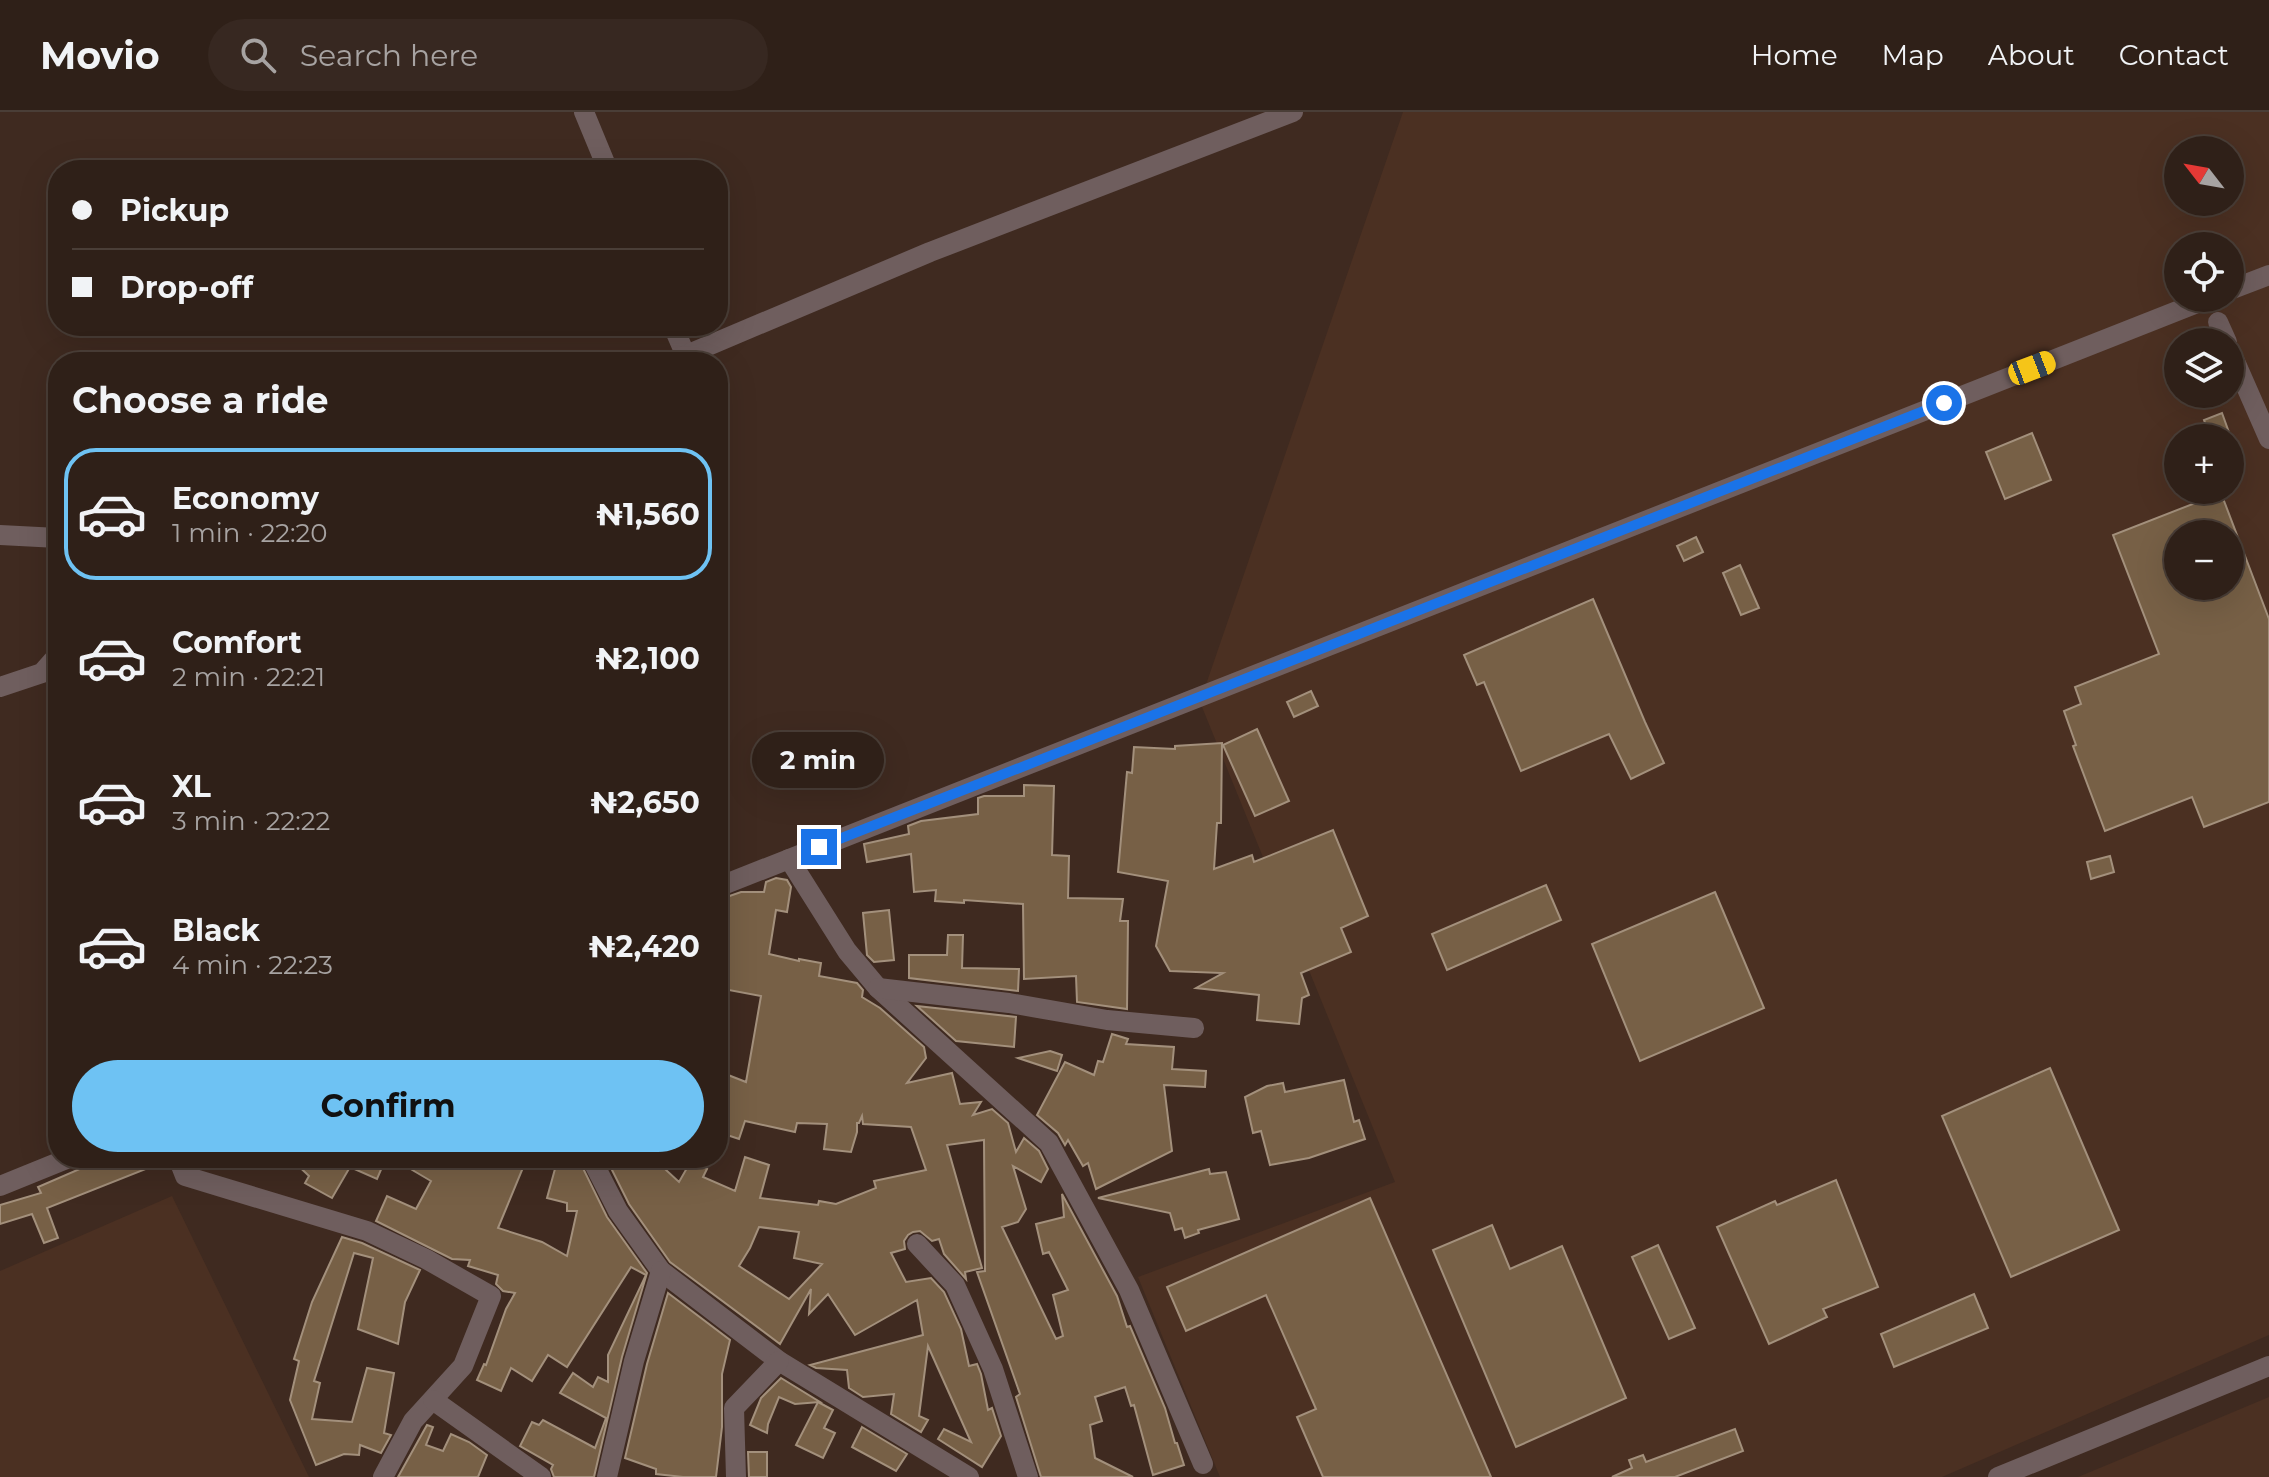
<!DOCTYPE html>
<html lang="en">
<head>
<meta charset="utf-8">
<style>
	:root { --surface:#2f2018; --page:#372821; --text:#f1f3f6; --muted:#a7a3a2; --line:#4a3e37; --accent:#6ec2f3 }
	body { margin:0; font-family:Montserrat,sans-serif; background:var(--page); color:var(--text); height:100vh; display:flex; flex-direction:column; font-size:30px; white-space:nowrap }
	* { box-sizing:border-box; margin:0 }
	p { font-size:26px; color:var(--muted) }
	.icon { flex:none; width:44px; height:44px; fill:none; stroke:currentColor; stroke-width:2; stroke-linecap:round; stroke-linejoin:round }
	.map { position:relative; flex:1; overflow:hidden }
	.side { position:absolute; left:48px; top:240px; width:680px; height:816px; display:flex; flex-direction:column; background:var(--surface); border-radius:32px; box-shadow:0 8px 32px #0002,0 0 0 2px var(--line) }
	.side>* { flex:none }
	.banner { position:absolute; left:48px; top:48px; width:680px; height:176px; border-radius:32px; box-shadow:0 8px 32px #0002,0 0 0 2px var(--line); display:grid; align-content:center; height:176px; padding:0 24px; background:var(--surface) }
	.needle { width:52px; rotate:301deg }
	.fabs { position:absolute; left:2164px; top:24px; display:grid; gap:16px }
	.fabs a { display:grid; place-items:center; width:80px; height:80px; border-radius:50%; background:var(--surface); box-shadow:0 8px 32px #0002,0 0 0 2px var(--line); font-size:40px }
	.end { position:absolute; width:36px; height:36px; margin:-18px; border:10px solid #1a73e8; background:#fff; box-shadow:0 0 0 4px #fff }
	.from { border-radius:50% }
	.bubble { position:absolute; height:56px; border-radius:28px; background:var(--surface); box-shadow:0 8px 32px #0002,0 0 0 2px var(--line); font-size:26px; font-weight:700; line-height:56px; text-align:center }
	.car { position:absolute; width:24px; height:48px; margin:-24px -12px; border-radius:10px; box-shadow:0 0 6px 2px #0007; background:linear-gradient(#f5c518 24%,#345 0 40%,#f5c518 0 76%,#345 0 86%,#f5c518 0) }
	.banner b { display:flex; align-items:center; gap:28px; height:76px; font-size:30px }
	.banner b+b { border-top:2px solid var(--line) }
	.banner i { width:20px; height:20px; background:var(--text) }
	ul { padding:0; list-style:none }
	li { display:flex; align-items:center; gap:24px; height:132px; margin:0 16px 12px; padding:0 8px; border:4px solid transparent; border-radius:32px }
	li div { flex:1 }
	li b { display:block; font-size:30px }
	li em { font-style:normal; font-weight:700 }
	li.active { border-color:var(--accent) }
	li>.icon { width:72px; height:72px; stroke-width:1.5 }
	h2 { padding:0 24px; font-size:36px; line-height:96px }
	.cta { display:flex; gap:16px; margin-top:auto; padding:16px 24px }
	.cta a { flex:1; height:92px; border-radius:48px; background:var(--accent); color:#111; font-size:32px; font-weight:700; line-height:92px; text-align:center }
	header { display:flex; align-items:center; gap:48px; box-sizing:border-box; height:112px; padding:0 40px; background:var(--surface); border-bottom:2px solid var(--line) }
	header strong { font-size:38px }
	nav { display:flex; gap:44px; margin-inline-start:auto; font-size:28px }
	.search { width:560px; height:72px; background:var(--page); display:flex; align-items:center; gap:20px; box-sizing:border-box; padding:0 28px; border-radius:44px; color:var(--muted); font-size:30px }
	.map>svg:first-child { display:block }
	.built { fill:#4b3022; fill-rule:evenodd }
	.building { fill:#776046; stroke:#a3907c; stroke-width:2; fill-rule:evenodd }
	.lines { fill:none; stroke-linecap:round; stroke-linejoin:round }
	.minor { stroke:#6f5e5e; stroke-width:20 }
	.route { stroke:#1a73e8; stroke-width:10 }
</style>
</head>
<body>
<header>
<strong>Movio</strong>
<div class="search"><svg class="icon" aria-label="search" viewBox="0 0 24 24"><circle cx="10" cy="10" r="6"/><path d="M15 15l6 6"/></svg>Search here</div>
<nav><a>Home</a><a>Map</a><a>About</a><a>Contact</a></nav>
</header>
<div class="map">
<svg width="2269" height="1365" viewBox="0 0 2269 1365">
	<rect width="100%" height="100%" fill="#3f2a20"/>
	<g class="built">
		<path d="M 1403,0 L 2269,0 L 2269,1223 L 1942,1365 L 1220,1365 L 1138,1165 L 1395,1070 L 1200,590 ZM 2178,38 L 2230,38 L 2230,90 L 2178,90 ZM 2178,134 L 2230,134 L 2230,186 L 2178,186 ZM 2178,230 L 2230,230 L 2230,282 L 2178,282 ZM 2178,326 L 2230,326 L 2230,378 L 2178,378 ZM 2178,422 L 2230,422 L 2230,474 L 2178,474 Z"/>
		<path d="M 172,1084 L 309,1365 L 0,1365 L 0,1159 Z"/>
		<path d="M 2269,1285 L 2269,1365 L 2078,1365 L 2119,1348 Z"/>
	</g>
	<g class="building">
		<path d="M 2222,301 L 2231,326 L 2211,326 L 2204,308 Z"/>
		<path d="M 2032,321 L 2051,368 L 2005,387 L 1986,340 Z"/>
		<path d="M 2221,381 L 2269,507 L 2269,690 L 2204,715 L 2192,685 L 2105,719 L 2073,634 L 2076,633 L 2064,599 L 2081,592 L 2075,575 L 2159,542 L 2113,423 ZM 2178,422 L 2230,422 L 2230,474 L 2178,474 Z"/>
		<path d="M 1696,425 L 1703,440 L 1684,449 L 1677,434 Z"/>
		<path d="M 1740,453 L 1759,496 L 1741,503 L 1723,461 Z"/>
		<path d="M 1593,487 L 1645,610 L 1664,651 L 1631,667 L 1609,622 L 1521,659 L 1484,570 L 1477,573 L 1464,543 Z"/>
		<path d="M 1311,579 L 1318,594 L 1294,605 L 1287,590 Z"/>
		<path d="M 1257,617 L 1289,689 L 1255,704 L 1223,633 Z"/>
		<path d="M 1222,631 L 1221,711 L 1217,711 L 1214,757 L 1252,743 L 1254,750 L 1333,718 L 1368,804 L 1341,816 L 1351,840 L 1301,861 L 1309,883 L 1302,886 L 1299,912 L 1257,908 L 1259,883 L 1196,876 L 1223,861 L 1170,859 L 1156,834 L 1168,769 L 1118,760 L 1127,660 L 1132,661 L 1134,635 L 1175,637 L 1175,634 Z"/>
		<path d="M 1024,673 L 1054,674 L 1052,743 L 1069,744 L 1068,786 L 1123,787 L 1120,809 L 1128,809 L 1127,897 L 1077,890 L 1076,864 L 1024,867 L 1023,792 L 964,788 L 964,791 L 935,789 L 936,778 L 914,780 L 911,742 L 867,750 L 864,732 L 909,722 L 908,714 L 921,709 L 978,702 L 978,686 L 984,684 L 1024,684 Z"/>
		<path d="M 2110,744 L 2114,760 L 2091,767 L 2087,750 Z"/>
		<path d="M 776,766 L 787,768 L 791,775 L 787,800 L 776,798 L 769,842 L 799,849 L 799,847 L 821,851 L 819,864 L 857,871 L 863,878 L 862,885 L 880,896 L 924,935 L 926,946 L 907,971 L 952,961 L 960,992 L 981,990 L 973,1003 L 992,997 L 1008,1011 L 1016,1040 L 1024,1026 L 1039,1039 L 1048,1057 L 1041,1070 L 1013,1054 L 1026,1097 L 1018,1110 L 1002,1115 L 1056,1227 L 1063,1224 L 1053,1183 L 1068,1178 L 1049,1140 L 1043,1142 L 1036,1112 L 1064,1105 L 1062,1082 L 1117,1184 L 1127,1215 L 1130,1214 L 1165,1296 L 1175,1331 L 1177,1331 L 1184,1353 L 1153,1363 L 1134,1293 L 1131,1294 L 1125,1275 L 1095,1285 L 1102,1309 L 1090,1313 L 1095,1346 L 1133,1365 L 1041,1365 L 1016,1285 L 1020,1282 L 977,1160 L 985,1159 L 984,1028 L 947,1033 L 982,1156 L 965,1160 L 966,1167 L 944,1142 L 939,1127 L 932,1129 L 920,1119 L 913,1120 L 908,1123 L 904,1129 L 905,1137 L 891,1141 L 906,1170 L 931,1166 L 944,1180 L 961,1217 L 969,1254 L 977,1252 L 981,1262 L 988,1298 L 992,1296 L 1001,1324 L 982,1355 L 938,1327 L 944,1317 L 971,1330 L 928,1234 L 919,1304 L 928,1308 L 921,1320 L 891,1302 L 894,1282 L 863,1285 L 849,1276 L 847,1258 L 816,1256 L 810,1253 L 923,1223 L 917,1188 L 855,1223 L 828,1182 L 809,1202 L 811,1177 L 780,1232 L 670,1150 L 629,1092 L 606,1046 L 653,1046 L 679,1070 L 691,1049 L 707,1057 L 703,1065 L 735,1079 L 745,1045 L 769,1053 L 760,1086 L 818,1093 L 819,1089 L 836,1092 L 876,1076 L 874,1069 L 926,1058 L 911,1015 L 863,1012 L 862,1004 L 859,1011 L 857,1011 L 857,1020 L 851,1040 L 824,1037 L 827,1012 L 797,1011 L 795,1020 L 745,1009 L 739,1027 L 718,1020 L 718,959 L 746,970 L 761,884 L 718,876 L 718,788 L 741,780 L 764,780 L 766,770 ZM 759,1115 L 799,1120 L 794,1146 L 822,1152 L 789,1187 L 739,1154 L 750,1136 Z"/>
		<path d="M 1546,773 L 1561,808 L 1447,858 L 1432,822 Z"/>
		<path d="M 1715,780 L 1764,896 L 1640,949 L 1592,832 Z"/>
		<path d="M 889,798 L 894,848 L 874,850 L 867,843 L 863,801 Z"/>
		<path d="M 948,823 L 963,823 L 962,856 L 1019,857 L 1018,879 L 909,866 L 909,843 L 947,843 Z"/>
		<path d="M 917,894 L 1016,905 L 1014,935 L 956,929 Z"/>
		<path d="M 1112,922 L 1128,927 L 1126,932 L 1174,935 L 1172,957 L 1206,959 L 1205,975 L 1164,973 L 1172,1039 L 1096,1077 L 1088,1051 L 1083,1054 L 1068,1028 L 1065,1033 L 1058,1021 L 1037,1003 L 1065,950 L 1094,963 L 1098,949 L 1103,950 Z"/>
		<path d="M 1050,939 L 1062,943 L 1057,959 L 1018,946 Z"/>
		<path d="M 2050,956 L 2119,1118 L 2011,1165 L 1942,1004 Z"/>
		<path d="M 1344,968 L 1354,1010 L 1359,1008 L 1365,1027 L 1309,1046 L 1270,1053 L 1261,1019 L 1253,1021 L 1245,985 L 1267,974 L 1283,971 L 1285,980 Z"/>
		<path d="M 105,1046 L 165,1046 L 166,1049 L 47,1096 L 58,1126 L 44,1131 L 32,1102 L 0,1112 L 0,1093 L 41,1081 L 38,1075 Z"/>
		<path d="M 290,1046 L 386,1046 L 377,1067 L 350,1055 L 332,1086 L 305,1071 L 309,1064 Z"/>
		<path d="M 392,1046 L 476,1046 L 499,1055 L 502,1046 L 527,1046 L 498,1116 L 542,1130 L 567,1144 L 577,1099 L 567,1099 L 567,1091 L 547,1086 L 558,1046 L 578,1046 L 607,1105 L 647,1161 L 622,1245 L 594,1365 L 554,1365 L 551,1357 L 553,1353 L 520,1334 L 532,1310 L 539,1313 L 543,1308 L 595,1336 L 606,1306 L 560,1281 L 573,1261 L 593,1275 L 598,1265 L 608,1270 L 608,1243 L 646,1163 L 631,1155 L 567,1255 L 548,1243 L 532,1269 L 511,1256 L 501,1279 L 477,1268 L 484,1252 L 486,1253 L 506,1197 L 515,1181 L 503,1179 L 496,1172 L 498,1163 L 468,1154 L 470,1148 L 452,1147 L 376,1109 L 387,1084 L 416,1097 L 431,1069 Z"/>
		<path d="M 1209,1057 L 1210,1062 L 1226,1060 L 1239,1107 L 1198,1118 L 1199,1121 L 1185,1126 L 1182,1116 L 1175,1118 L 1170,1101 L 1098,1086 Z"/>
		<path d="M 1836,1068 L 1878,1175 L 1823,1197 L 1827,1205 L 1769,1232 L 1717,1115 L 1775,1089 L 1777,1093 Z"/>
		<path d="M 1370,1086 L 1491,1365 L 1323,1365 L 1297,1305 L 1316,1297 L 1266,1183 L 1186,1219 L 1167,1175 Z"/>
		<path d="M 1492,1113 L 1510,1157 L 1562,1134 L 1626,1286 L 1516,1335 L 1433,1138 Z"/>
		<path d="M 342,1125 L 362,1131 L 420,1158 L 405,1190 L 398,1232 L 358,1217 L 373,1146 L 354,1141 L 314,1269 L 320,1271 L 312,1307 L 352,1310 L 367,1256 L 394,1261 L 384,1321 L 391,1323 L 381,1341 L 360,1333 L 359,1343 L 344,1342 L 316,1353 L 290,1288 L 299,1249 L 294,1247 L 312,1190 Z"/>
		<path d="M 1658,1133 L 1695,1216 L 1669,1227 L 1632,1145 Z"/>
		<path d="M 668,1181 L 730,1228 L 722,1262 L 722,1315 L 716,1365 L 683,1365 L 656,1362 L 656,1357 L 625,1346 L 647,1252 Z"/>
		<path d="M 1974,1182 L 1988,1216 L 1894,1255 L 1881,1222 Z"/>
		<path d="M 781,1266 L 820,1290 L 795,1292 L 779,1285 L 768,1312 L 767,1321 L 750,1313 L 761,1286 Z"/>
		<path d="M 818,1290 L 833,1298 L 824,1316 L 835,1321 L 823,1346 L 796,1333 Z"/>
		<path d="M 427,1313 L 433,1315 L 426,1333 L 443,1339 L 451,1322 L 469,1330 L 487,1343 L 478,1365 L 398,1365 Z"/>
		<path d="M 862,1315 L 907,1342 L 896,1359 L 852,1335 Z"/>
		<path d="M 1735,1317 L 1743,1339 L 1675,1365 L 1612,1365 L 1632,1356 L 1629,1348 L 1643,1343 L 1646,1350 Z"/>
		<path d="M 748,1340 L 767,1340 L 767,1365 L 749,1365 Z"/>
	</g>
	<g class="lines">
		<g class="minor">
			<path d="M 584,0 L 608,58"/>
			<path d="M 2230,178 L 2269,163"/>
			<path d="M 2218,210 L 2227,230"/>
			<path d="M 673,214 L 686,244"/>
			<path d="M 2230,238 L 2269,327"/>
			<path d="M 670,250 L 930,140 L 1293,0"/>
			<path d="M 0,423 L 58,426"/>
			<path d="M 0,575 L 42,561 L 58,543"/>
			<path d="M 789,747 L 847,839 L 878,876 L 1049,1031 L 1129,1178 L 1203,1352"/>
			<path d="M 718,775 L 2210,186"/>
			<path d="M 878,876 L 1009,891 L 1107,908 L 1194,916"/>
			<path d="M 178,1046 L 185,1064 L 367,1119 L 426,1147 L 491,1184 L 463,1254 L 413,1309 L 383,1365"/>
			<path d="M 591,1046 L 618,1099 L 661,1159 L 779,1249 L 969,1365"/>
			<path d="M 0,1074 L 69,1046"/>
			<path d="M 917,1132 L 955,1173 L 993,1257 L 1028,1365"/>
			<path d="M 433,1288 L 541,1365"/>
			<path d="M 607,1365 L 634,1249 L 661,1159"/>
			<path d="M 736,1365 L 734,1296 L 779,1249"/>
			<path d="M 1998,1365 L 2269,1254"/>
		</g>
	</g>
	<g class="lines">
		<path class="route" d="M 819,735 L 1944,291"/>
	</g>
</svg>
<div class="fabs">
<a><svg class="needle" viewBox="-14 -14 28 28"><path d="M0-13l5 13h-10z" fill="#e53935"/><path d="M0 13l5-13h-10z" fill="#a7a3a2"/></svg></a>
<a><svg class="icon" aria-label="locate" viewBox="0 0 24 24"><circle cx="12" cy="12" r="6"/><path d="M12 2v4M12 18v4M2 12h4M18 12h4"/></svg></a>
<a><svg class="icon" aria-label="layers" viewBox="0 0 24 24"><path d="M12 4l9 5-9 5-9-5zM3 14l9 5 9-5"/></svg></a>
<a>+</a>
<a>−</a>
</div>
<i class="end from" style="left:1944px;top:291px"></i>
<i class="end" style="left:819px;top:735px"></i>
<div class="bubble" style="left:752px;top:620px;width:132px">2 min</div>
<i class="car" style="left:2032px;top:256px;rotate:69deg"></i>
<div class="banner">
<b><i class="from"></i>Pickup</b>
<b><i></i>Drop-off</b>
</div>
<section class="side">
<h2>Choose a ride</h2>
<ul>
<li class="active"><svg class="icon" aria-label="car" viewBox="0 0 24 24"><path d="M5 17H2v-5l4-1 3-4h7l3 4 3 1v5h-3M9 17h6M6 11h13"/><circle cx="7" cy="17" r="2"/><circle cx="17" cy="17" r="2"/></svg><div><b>Economy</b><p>1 min · 22:20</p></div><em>₦1,560</em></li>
<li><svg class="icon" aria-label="car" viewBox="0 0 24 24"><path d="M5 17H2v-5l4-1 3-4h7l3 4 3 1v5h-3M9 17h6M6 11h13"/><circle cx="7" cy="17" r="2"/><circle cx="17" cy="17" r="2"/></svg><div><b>Comfort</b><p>2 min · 22:21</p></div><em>₦2,100</em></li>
<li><svg class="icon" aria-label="car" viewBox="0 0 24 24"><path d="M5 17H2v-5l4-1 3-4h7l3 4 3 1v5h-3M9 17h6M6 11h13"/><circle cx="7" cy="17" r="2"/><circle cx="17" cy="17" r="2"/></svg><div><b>XL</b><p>3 min · 22:22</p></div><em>₦2,650</em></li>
<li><svg class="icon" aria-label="car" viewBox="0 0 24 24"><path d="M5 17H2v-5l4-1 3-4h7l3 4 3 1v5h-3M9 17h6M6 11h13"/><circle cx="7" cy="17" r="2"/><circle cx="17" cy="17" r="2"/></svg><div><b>Black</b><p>4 min · 22:23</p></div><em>₦2,420</em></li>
</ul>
<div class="cta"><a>Confirm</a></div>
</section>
</div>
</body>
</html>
